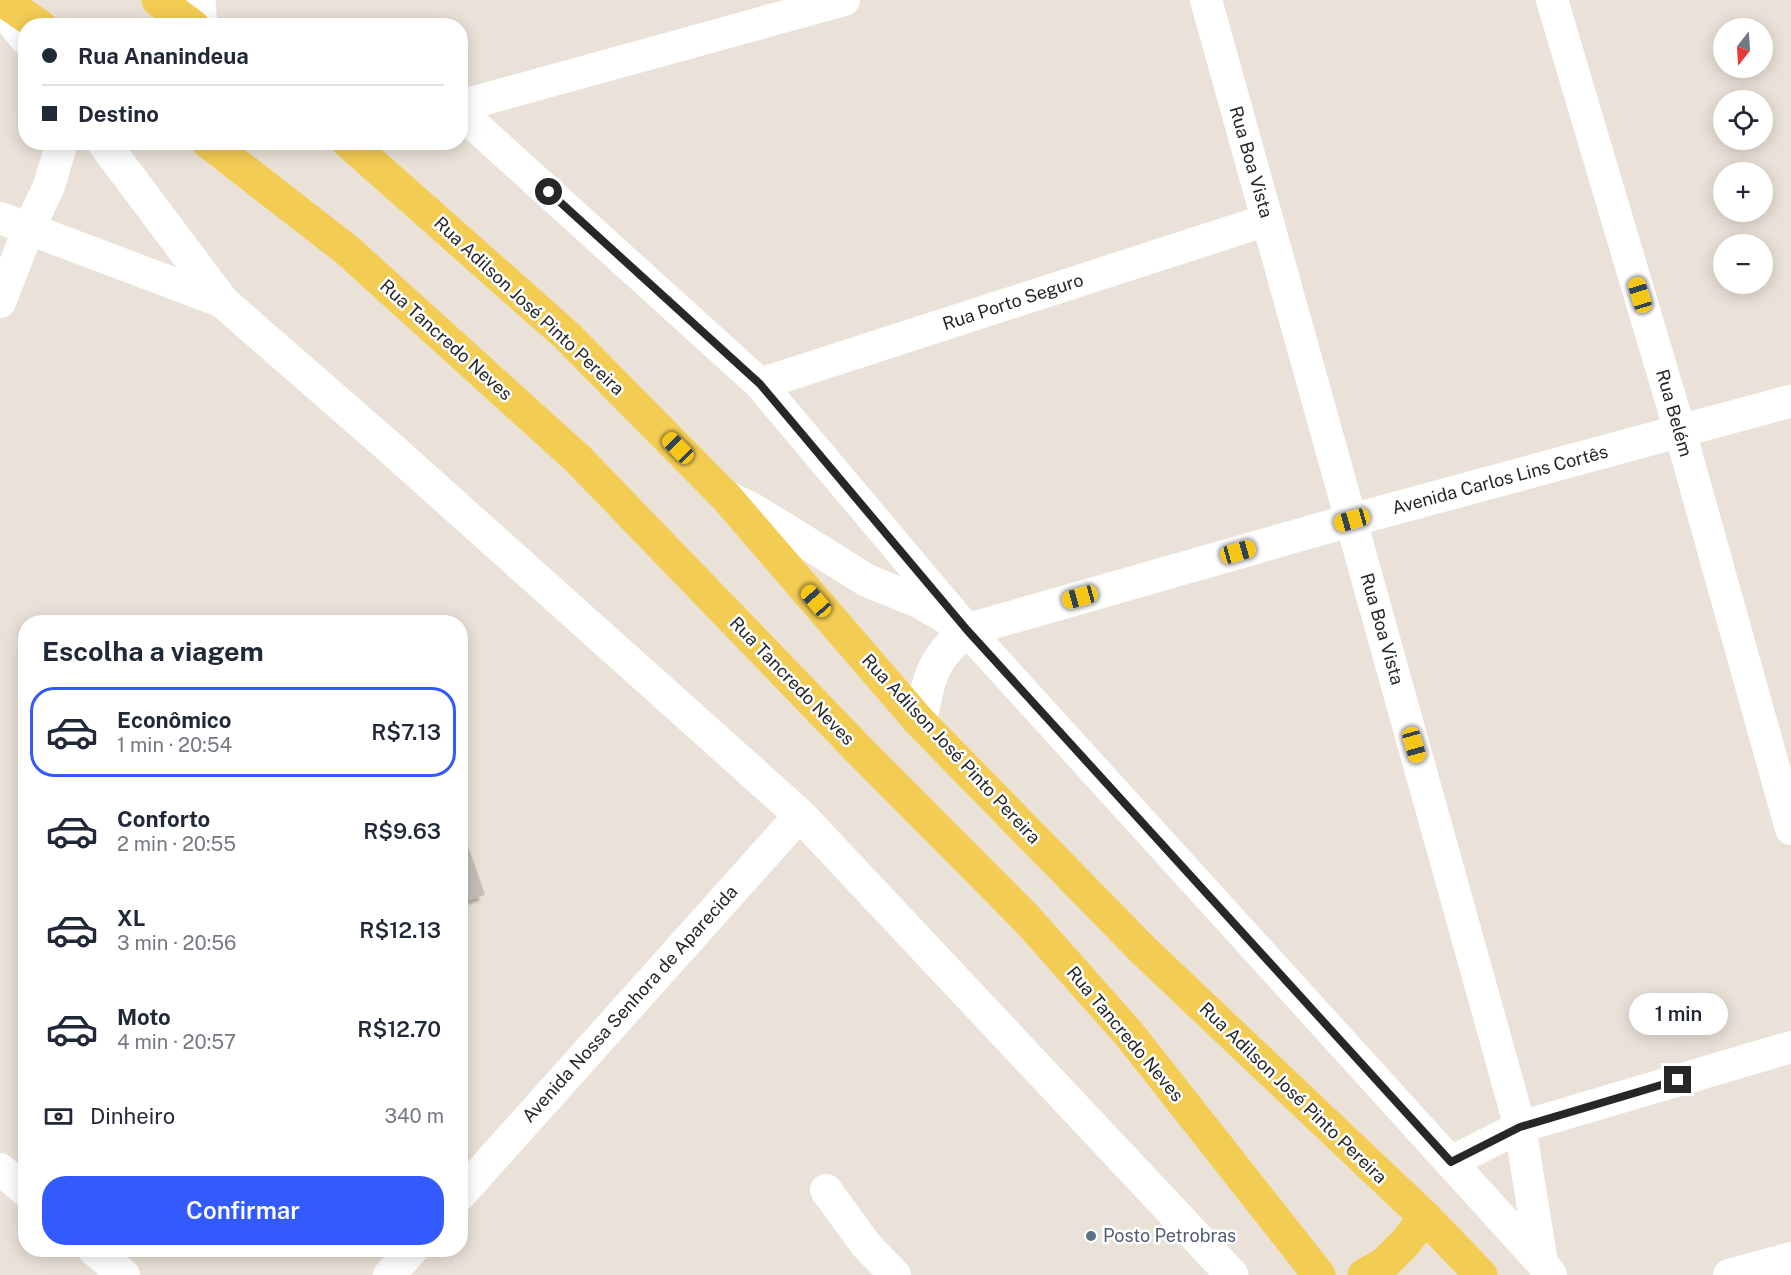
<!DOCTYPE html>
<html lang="pt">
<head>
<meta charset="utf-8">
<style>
	:root { --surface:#fff; --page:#f2f2f3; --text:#1f2937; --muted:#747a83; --line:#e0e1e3; --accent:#325afd }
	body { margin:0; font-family:"Public Sans",sans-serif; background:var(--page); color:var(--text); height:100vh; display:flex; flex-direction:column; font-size:22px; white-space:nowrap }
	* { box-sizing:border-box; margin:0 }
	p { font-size:20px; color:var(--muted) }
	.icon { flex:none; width:33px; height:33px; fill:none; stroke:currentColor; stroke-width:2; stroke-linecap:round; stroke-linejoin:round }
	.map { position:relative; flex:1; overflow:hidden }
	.sheet { position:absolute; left:18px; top:615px; width:450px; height:642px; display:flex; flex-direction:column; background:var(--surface); border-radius:24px; box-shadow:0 3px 15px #0003 }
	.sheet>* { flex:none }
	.guide { position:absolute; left:18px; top:18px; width:450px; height:132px; border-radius:24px; box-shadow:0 3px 15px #0003; display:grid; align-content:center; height:132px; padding:0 24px; background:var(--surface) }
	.needle { width:39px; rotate:197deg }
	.buttons { position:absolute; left:1713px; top:18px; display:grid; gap:12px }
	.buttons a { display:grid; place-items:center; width:60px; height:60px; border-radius:50%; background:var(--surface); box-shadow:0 3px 15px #0003; font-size:30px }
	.end { position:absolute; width:27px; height:27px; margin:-14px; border:8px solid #272727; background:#fff; box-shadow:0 0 0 3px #fff }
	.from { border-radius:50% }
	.bubble { position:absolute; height:42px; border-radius:21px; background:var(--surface); box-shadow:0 3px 15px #0003; font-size:20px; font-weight:600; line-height:42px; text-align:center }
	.car { position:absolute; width:18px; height:36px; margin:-18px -9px; border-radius:8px; box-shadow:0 0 4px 2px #0007; background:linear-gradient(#f5c518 24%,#345 0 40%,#f5c518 0 76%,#345 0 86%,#f5c518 0) }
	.guide b { display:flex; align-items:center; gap:21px; height:57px; font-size:22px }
	.guide b+b { border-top:2px solid var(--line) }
	.guide i { width:15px; height:15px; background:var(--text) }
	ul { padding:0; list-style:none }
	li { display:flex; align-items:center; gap:18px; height:90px; margin:0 12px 9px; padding:0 12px; border:3px solid transparent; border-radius:24px }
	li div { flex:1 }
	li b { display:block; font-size:22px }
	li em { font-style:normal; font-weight:600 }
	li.current { border-color:var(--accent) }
	li>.icon { width:54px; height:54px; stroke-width:1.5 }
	h2 { padding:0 24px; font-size:27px; line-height:72px }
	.pay { display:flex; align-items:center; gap:15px; height:66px; padding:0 24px; font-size:22px }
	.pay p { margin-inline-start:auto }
	.primary-button { display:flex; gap:12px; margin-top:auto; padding:12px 24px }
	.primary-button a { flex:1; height:69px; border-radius:24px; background:var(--accent); color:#fff; font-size:24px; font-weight:600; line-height:69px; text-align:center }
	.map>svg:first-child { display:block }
	.building { fill:#c5bfb8; filter:url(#shadow) }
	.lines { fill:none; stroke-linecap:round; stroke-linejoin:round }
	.street { stroke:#fff; stroke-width:32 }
	.secondary { stroke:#fff; stroke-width:33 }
	.primary { stroke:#f3cc54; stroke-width:33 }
	.route { stroke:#272727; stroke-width:8 }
	.service-dot { fill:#5c6f8a; stroke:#fff; stroke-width:2 }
	.labels { text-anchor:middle; stroke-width:5; stroke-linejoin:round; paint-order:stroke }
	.street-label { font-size:18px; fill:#272727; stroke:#fff }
	.service-label { font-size:18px; fill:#4e5e75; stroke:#fff; text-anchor:start }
</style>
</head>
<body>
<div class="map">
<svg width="1791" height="1275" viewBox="0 0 1791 1275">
	<defs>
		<filter id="shadow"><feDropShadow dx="-5.5" dy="5.5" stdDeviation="1.5" flood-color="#0004"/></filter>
	</defs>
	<rect width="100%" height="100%" fill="#eae2d8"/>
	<path class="building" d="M 460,822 L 485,895 L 460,903 Z"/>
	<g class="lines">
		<g class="street">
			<path d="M 1206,0 L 1520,1127 L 1542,1263"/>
			<path d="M 1552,0 L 1680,431 L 1791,829"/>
			<path d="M 460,106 L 844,0"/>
			<path d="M 460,112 L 760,384 L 967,630 L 1542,1263 L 1551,1275"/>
			<path d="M 0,218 L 223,302"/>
			<path d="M 0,302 L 29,228 L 49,186 L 62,142"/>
			<path d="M 760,384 L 1267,220"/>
			<path d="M 1451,1162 L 1520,1127 L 1791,1047"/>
			<path d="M 0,1169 L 26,1191"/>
			<path d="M 826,1190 L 866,1245 L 895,1275"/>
			<path d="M 460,1195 L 800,815"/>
			<path d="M 94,1250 L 124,1275"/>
			<path d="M 389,1275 L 412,1250"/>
			<path d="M 1729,1275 L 1791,1258"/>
		</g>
		<g class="secondary">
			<path d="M 199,0 L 201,26"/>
			<path d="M 0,5 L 26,39"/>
			<path d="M 103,142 L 223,302 L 387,445 L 800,815 L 1232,1275"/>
			<path d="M 726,497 L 750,508 L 796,536 L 866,580 L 922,603 L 967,630"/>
			<path d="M 920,722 C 925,703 927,679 938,662 C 945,649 957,639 967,630 L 1352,520 L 1791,401"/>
		</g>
		<g class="primary">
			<path d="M 2,0 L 40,26"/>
			<path d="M 158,0 L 193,26"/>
			<path d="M 208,142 L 347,250 L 578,459 L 859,750 L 1027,919 L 1129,1034 L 1319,1275"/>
			<path d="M 348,142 L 566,335 L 726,497 L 920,722 L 1144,951 L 1425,1217 L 1481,1275"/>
			<path d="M 1364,1275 L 1385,1263 L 1405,1243 L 1425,1217"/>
		</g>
	</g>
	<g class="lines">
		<path class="route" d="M 549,192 L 760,384 L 967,630 L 1451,1162 L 1520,1127 L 1678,1080"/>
	</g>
	<circle class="service-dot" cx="1091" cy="1236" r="6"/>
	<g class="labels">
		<g class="street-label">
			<text transform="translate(1251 162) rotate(74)" y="6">Rua Boa Vista</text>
			<text transform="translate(1013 302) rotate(-18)" y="6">Rua Porto Seguro</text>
			<text transform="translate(529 306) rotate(43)" y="6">Rua Adilson José Pinto Pereira</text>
			<text transform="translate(446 340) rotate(42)" y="6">Rua Tancredo Neves</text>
			<text transform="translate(1674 413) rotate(74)" y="6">Rua Belém</text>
			<text transform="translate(1500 480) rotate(-15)" y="6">Avenida Carlos Lins Cortês</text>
			<text transform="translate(1382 629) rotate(74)" y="6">Rua Boa Vista</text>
			<text transform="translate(792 681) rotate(46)" y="6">Rua Tancredo Neves</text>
			<text transform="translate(951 749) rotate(47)" y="6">Rua Adilson José Pinto Pereira</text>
			<text transform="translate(630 1004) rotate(-48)" y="6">Avenida Nossa Senhora de Aparecida</text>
			<text transform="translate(1125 1034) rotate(50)" y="6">Rua Tancredo Neves</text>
			<text transform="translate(1293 1093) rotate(44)" y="6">Rua Adilson José Pinto Pereira</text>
		</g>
		<g class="service-label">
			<text x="1103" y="1242">Posto Petrobras</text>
		</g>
	</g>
</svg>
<div class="buttons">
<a><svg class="needle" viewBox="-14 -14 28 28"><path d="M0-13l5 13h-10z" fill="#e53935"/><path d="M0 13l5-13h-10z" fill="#747a83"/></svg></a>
<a><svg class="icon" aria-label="locate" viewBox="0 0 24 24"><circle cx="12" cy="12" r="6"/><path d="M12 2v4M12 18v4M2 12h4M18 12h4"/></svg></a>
<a>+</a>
<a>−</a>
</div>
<i class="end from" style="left:549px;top:192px"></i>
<i class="end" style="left:1678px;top:1080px"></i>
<div class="bubble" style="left:1629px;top:993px;width:99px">1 min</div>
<i class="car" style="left:1640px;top:295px;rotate:343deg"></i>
<i class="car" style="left:678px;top:448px;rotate:315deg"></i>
<i class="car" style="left:1352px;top:520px;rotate:254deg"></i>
<i class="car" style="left:1238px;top:552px;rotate:74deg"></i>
<i class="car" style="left:1080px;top:597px;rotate:254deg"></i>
<i class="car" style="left:816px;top:601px;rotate:319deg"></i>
<i class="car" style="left:1414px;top:745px;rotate:164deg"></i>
<div class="guide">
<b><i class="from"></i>Rua Ananindeua</b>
<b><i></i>Destino</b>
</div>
<section class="sheet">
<h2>Escolha a viagem</h2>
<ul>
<li class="current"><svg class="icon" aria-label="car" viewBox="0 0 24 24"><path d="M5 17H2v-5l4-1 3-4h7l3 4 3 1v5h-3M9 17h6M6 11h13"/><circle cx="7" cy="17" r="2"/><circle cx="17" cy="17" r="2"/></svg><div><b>Econômico</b><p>1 min · 20:54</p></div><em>R$7.13</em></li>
<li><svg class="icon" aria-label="car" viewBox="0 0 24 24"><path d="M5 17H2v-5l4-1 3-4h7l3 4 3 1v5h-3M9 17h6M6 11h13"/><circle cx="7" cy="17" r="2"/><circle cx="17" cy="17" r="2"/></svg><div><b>Conforto</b><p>2 min · 20:55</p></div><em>R$9.63</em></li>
<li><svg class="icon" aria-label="car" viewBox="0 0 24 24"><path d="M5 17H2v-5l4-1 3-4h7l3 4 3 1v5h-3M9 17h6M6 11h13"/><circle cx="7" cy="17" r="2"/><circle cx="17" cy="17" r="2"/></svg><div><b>XL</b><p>3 min · 20:56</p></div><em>R$12.13</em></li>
<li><svg class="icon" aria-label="car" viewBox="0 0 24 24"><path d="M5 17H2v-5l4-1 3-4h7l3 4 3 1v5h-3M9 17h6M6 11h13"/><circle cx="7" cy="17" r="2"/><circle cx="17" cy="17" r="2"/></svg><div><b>Moto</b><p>4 min · 20:57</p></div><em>R$12.70</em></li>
</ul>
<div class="pay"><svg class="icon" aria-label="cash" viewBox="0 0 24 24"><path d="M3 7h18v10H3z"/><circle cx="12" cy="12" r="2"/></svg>Dinheiro<p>340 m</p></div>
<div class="primary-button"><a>Confirmar</a></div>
</section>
</div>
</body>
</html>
